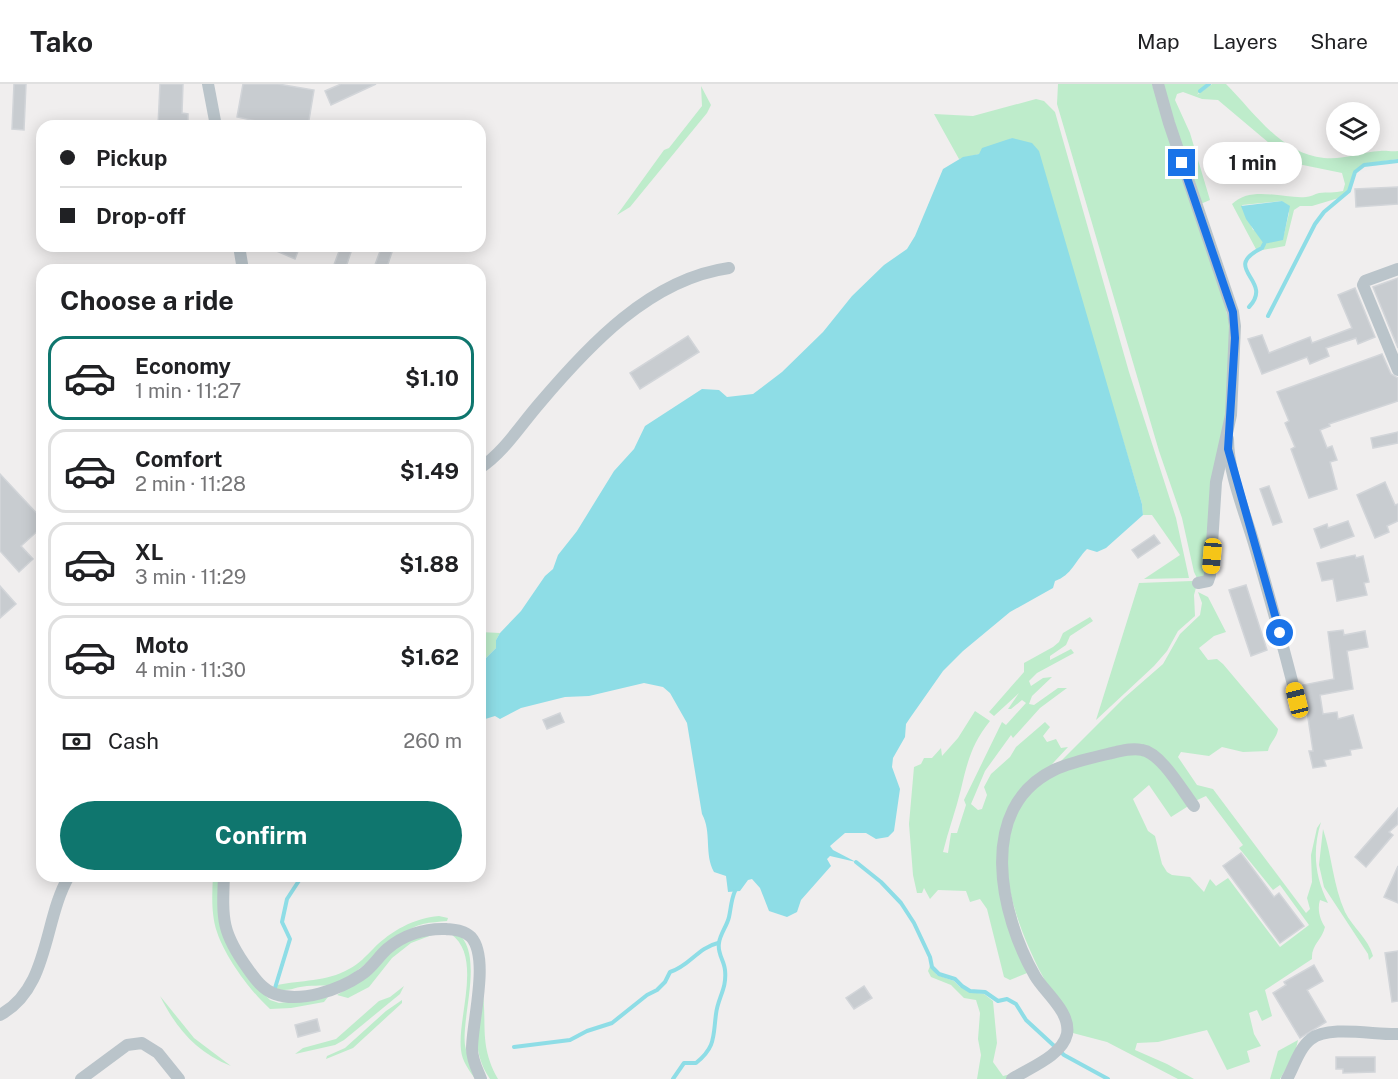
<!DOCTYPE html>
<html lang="en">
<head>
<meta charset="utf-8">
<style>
	:root { --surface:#fff; --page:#f6f6f6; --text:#202124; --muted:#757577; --line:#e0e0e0; --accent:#0f766e }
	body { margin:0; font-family:"Public Sans",sans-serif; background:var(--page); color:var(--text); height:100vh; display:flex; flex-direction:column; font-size:22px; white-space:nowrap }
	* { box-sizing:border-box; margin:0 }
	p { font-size:20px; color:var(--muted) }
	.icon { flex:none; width:33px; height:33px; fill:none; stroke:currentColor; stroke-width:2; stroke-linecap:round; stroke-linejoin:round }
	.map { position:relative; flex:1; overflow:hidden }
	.side { position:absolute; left:36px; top:180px; width:450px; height:618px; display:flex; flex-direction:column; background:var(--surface); border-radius:18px; box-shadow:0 3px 15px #0003 }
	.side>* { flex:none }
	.guide { position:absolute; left:36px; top:36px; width:450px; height:132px; border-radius:18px; box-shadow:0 3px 15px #0003; display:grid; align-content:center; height:132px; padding:0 24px; background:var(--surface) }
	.tools { position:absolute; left:1326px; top:18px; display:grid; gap:12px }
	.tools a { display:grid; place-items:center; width:54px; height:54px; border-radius:50%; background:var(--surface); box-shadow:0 3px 15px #0003; font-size:30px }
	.end { position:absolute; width:27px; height:27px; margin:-14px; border:8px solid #1a73e8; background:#fff; box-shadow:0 0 0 3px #fff }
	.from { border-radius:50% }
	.bubble { position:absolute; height:42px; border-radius:21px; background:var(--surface); box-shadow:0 3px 15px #0003; font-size:20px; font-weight:700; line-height:42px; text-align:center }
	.car { position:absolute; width:18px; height:36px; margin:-18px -9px; border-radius:8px; box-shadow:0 0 4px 2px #0007; background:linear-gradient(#f5c518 24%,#345 0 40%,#f5c518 0 76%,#345 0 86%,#f5c518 0) }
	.guide b { display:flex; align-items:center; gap:21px; height:57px; font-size:22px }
	.guide b+b { border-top:2px solid var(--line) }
	.guide i { width:15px; height:15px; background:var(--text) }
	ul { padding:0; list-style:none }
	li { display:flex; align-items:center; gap:18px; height:84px; margin:0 12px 9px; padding:0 12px; border:3px solid var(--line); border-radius:18px }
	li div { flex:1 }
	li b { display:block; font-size:22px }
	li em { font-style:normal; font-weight:700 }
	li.current { border-color:var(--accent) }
	li>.icon { width:54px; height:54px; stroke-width:1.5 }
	h2 { padding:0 24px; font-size:27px; line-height:72px }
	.pay { display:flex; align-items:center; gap:15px; height:66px; padding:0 24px; font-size:22px }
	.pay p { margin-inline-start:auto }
	.primary-button { display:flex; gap:12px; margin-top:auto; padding:12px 24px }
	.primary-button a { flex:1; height:69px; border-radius:36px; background:var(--accent); color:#fff; font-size:24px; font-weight:700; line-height:69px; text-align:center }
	header { display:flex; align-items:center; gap:36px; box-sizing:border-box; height:84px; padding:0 30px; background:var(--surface); border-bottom:2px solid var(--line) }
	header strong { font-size:28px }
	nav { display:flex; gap:33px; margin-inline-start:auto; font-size:21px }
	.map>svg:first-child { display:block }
	.green { fill:#beeccb; fill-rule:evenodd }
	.water { fill:#8edde6 }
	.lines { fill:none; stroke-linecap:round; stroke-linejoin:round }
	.stream { stroke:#8edde6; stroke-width:4 }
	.building { fill:#c8ccd0; stroke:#d2d5d9; stroke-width:1.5 }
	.street { stroke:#bac4ca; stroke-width:12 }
	.route { stroke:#1a73e8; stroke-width:8 }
</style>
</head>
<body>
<header>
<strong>Tako</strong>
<nav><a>Map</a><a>Layers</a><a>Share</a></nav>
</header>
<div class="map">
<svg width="1398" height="995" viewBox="0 0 1398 995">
	<rect width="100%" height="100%" fill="#f0eeee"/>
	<g class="green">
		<path d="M 1058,0 L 1152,0 L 1223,214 L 1229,238 L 1230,303 L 1205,492 L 1197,494 L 1194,488 L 1182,434 L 1159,367 L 1057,20 Z"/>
		<path d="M 1161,0 L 1206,0 L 1197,11 L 1212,0 L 1226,0 C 1254,28 1281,70 1324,74 C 1344,76 1361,68 1380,67 C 1386,66 1391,68 1398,67 L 1398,75 L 1363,80 L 1354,87 L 1348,106 L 1342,113 L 1312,122 L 1300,122 L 1294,126 L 1285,162 L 1257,167 L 1232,120 C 1251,101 1283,115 1306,113 C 1310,113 1315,110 1319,109 C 1327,108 1335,109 1343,107 L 1345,100 L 1342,89 L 1298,80 L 1287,74 L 1218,16 L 1202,15 L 1183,8 L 1177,10 L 1175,16 L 1190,49 L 1210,116 L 1198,121 ZM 1282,117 L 1289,129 L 1284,150 L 1253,146 L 1242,121 Z"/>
		<path d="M 701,2 L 711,21 L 707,29 L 639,112 L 630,123 L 617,131 L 664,66 L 669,64 L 702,22 Z"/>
		<path d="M 1036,15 L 1044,17 L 1055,28 L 1129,288 L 1176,434 L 1189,494 L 1144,495 L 1180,471 L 1152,431 L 1143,431 L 1142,420 L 1119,343 L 1012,54 L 979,70 L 959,75 L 934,30 L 973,32 Z"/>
		<path d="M 1192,497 L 1197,500 L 1194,511 L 1195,532 L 1178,547 L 1167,567 L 1154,582 L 1096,636 L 1139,499 Z"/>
		<path d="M 1198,508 L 1208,513 L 1226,548 L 1214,552 L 1199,564 L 1208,576 L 1217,575 L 1223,580 L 1278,645 C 1277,654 1270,658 1268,667 L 1243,668 L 1222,663 L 1209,672 L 1181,668 L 1178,673 L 1197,701 L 1213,705 L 1306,829 L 1310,825 L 1307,814 L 1312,798 L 1311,771 L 1317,744 L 1321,738 C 1312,767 1315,793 1328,819 L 1320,816 C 1317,825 1320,836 1325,843 C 1322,856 1311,861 1312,875 L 1265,906 L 1272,932 L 1262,937 L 1257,926 L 1249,929 L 1254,950 L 1261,962 L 1247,967 L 1250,978 L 1227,986 L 1207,946 L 1158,958 L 1137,959 L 1135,966 L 1167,980 L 1194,995 L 1178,995 L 1107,958 L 1069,948 C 1068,927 1052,910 1042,891 C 1017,843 983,757 1028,711 C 1050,688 1080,680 1110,673 C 1117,671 1124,668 1132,668 C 1159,667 1176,702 1190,721 L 1171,733 L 1149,701 L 1133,715 L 1148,747 L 1155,752 L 1162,780 L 1167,788 L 1172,791 L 1190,793 L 1204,808 L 1210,795 L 1216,802 L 1228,794 L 1280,863 L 1309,841 L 1280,801 L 1273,806 L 1239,764 L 1243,761 L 1206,712 L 1193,718 L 1160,671 L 1144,662 L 1137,661 L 1057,681 L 1124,614 L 1163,580 L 1180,550 L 1200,531 L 1202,519 Z"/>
		<path d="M 1090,533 L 1093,537 L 1070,552 L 1066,561 L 1050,572 L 1050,576 L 1071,565 L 1074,569 L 1037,589 L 1029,597 L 1031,602 L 1043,594 L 1052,593 L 1032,612 L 1029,620 L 1034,621 L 1058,604 L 1067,604 L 1040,624 L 1013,654 L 1011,651 L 985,687 L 971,720 L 978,726 L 982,725 L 987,711 L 984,703 L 991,690 L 1010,673 L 1016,663 L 1045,638 L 1050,643 L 1043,652 L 1047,658 L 1056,655 L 1061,664 L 1068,663 L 1041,692 L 1020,710 L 1000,775 L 1032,887 L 1010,896 L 1004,893 L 987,825 L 980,815 L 970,818 L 966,807 L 938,806 L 930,815 L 924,804 L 922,809 L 917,809 L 913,791 L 909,740 L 914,683 L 921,680 L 924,674 L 932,674 L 941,664 L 942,672 L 958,654 L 975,627 L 990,637 C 972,659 967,679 961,705 C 956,726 948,747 943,768 L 948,769 L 951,749 L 957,749 L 966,721 L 964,716 L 1002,638 L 1006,641 L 1026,619 L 1022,616 L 1011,625 L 1008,625 L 1019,609 L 994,632 L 989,628 L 1024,588 L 1024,579 L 1053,563 L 1059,558 L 1063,549 Z"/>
		<path d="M 480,548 L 500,549 L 496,556 L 496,564 L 484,576 L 480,575 Z"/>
		<path d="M 1323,745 C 1332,772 1333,801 1345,828 C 1353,844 1368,854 1373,872 L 1369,876 L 1368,870 L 1324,803 L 1319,781 Z"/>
		<path d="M 213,792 L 219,792 L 220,836 L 256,902 L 270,916 L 279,919 L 328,913 L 324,918 L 291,924 L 270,925 C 251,908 225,873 217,848 C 211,831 212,810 213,792 Z"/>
		<path d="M 439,832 L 448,834 L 447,837 C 439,838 431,838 423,840 C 396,846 367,885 339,898 C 329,903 319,901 307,902 C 294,903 290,908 276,905 L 277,901 C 301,896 326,898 349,885 C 359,880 366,872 374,864 C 391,847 414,834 439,832 Z"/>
		<path d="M 453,846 C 487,864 461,931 465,961 C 467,974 475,984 481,995 L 475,995 C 469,986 462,977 461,966 C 457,933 483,873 451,850 L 432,851 L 411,859 L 392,874 L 369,903 L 348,914 L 337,911 L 366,893 L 393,864 L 422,849 Z"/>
		<path d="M 930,882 L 937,891 L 954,897 L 960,903 L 970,908 L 984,910 L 993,917 L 997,959 L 993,978 L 1003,992 L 1019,988 L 1007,995 L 977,995 L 981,971 L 978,955 L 980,929 L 976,916 L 964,914 L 951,901 L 931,893 L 928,887 Z"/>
		<path d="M 404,902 L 400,910 L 344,956 L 335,961 L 295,970 L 303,964 L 336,955 L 379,917 L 390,913 Z"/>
		<path d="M 482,902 C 488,939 478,960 498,995 L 490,995 C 469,965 479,936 482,902 Z"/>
		<path d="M 160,912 L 194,954 L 231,982 C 196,968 176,944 160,912 Z"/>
		<path d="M 402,916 L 402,919 L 353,964 L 326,975 L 327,972 L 345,964 L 386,927 Z"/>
		<path d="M 1298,956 L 1295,969 L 1280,995 L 1270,995 L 1278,967 Z"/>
	</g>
	<g class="water">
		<path d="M 1012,54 L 1032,59 L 1039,67 L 1142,420 L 1143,431 L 1106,464 L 1097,468 L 1087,465 C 1075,477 1072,491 1055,497 L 1053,504 L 1010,528 L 963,567 L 943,587 L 910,634 L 906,640 L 905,653 L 893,674 L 892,683 L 900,705 L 894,747 L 888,753 L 876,755 L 866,749 L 845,749 L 830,762 L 833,766 L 856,778 L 830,772 L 827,775 L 831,782 L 801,816 L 797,828 L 787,833 L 769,827 L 760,804 L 752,795 L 748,796 L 740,807 L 728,808 L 726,792 L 714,788 C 704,770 712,748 702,730 L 687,639 L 670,609 L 663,603 L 644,599 L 589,612 L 565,613 L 521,624 L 500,635 L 495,632 L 482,636 L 480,634 L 480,575 L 484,576 L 496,564 L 496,556 L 500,549 L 521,527 L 545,492 L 553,485 L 558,471 L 577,447 L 614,387 L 634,365 L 645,342 L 702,305 L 719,306 L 727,313 L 753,310 L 782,288 L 823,248 L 852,212 L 884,181 L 907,165 L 915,152 L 943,85 L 963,73 L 979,70 L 982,64 Z"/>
		<path d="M 1282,117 L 1290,122 L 1283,156 L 1264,160 L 1246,135 L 1241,122 Z"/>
	</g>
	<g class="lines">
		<g class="stream">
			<path d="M 1200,7 L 1209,0"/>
			<path d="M 1249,223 C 1275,196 1219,185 1262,164 L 1264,160"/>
			<path d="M 1268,232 L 1315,140 L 1324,128 L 1349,107 L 1355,88 L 1364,81 L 1398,77"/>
			<path d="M 480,638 L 482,636"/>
			<path d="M 856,778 L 881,798 L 901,819 L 914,839 L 930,873 L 932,883 L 939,890 L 955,895 L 962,902 L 970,907 L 985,908 L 998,917 L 1007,915 L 1016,920 L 1026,936 L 1064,971 L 1108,995"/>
			<path d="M 275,904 L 290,855 L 282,838 L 287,815 L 302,792"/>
			<path d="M 514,963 L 570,956 L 587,947 L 612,939 L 647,911 L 657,906 L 665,898 L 670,888 C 690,882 697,864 718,859"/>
			<path d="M 673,995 L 684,979 L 696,979 C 716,963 713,952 716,930 C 718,913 727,905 725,886 C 724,876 717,869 719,859 C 720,850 727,842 729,833 C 731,824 731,816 735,807"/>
		</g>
	</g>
	<g class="building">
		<path d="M 14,0 L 26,0 L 24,46 L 12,45 Z"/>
		<path d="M 160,0 L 183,0 L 182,29 L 188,30 L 188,42 L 158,42 Z"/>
		<path d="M 243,0 L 278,0 L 314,6 L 308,42 L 280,42 L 237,33 Z"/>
		<path d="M 341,0 L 376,0 L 331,21 L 325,7 Z"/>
		<path d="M 1398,103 L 1398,120 L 1356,123 L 1355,105 Z"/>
		<path d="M 265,162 L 300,162 L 295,175 Z"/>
		<path d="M 341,162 L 353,162 L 345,186 L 332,186 Z"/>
		<path d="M 382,162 L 394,162 L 386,186 L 373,186 Z"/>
		<path d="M 1398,194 L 1398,264 L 1373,203 Z"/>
		<path d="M 1355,204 L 1375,253 L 1358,260 L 1356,254 L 1326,264 L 1329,272 L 1310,280 L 1307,273 L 1262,290 L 1248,255 L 1262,251 L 1269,269 L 1310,253 L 1312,259 L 1352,244 L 1338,211 Z"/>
		<path d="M 688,252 L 699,268 L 640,305 L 630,289 Z"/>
		<path d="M 1382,270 L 1391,290 L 1398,294 L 1398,317 L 1329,340 L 1330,342 L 1320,346 L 1327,364 L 1332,362 L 1337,376 L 1330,378 L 1337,405 L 1309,414 L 1291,365 L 1295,363 L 1285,339 L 1289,337 L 1277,308 Z"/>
		<path d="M 1398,348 L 1398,359 L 1373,364 L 1371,354 Z"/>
		<path d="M 0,390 L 42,435 L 42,443 L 21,462 L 33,475 L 19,488 L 0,467 Z"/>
		<path d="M 1385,398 L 1395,421 L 1398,420 L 1398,437 L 1387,442 L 1389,448 L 1375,454 L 1357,411 Z"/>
		<path d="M 1269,402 L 1282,438 L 1273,441 L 1260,405 Z"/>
		<path d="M 1348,437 L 1354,452 L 1321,464 L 1314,445 L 1327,440 L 1328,444 Z"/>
		<path d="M 1154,451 L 1160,459 L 1138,474 L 1132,466 Z"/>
		<path d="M 1355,471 L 1356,474 L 1363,472 L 1369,498 L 1364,499 L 1367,511 L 1337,517 L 1333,495 L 1322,497 L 1317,479 Z"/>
		<path d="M 1246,501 L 1267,566 L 1251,572 L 1229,506 Z"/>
		<path d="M 0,502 L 16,520 L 0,534 Z"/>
		<path d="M 1343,546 L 1344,551 L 1365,547 L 1368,563 L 1347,567 L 1353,605 L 1320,611 L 1323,630 L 1337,628 L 1338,635 L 1353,631 L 1362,664 L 1350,666 L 1351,671 L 1324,676 L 1326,682 L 1313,684 L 1309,667 L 1313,667 L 1303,601 L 1334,595 L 1328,548 Z"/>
		<path d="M 560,629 L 564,638 L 547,645 L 543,636 Z"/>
		<path d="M 1398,724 L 1398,740 L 1389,748 L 1393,751 L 1366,783 L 1355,773 Z"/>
		<path d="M 1241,769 L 1274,813 L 1279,809 L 1304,842 L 1280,859 L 1223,782 Z"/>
		<path d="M 1398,782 L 1398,819 L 1384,813 Z"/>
		<path d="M 1398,867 L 1398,917 L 1392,918 L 1385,869 Z"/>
		<path d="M 1314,881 L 1323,897 L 1307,906 L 1326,938 L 1300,954 L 1273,909 L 1286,901 L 1284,898 Z"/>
		<path d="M 864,902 L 872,914 L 854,925 L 846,914 Z"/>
		<path d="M 317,935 L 320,947 L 298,953 L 295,941 Z"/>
		<path d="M 1336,973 L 1375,973 L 1375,988 L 1343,989 L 1343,985 L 1336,985 Z"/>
	</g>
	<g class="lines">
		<g class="street">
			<path d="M 208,0 L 216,42"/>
			<path d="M 1158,0 L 1169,39 L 1233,228 L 1235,242 L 1231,331 L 1216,398 L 1210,491 L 1208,497 L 1198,499"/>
			<path d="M 239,162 L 243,186"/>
			<path d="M 1398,185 L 1365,197 L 1363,201 L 1398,286"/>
			<path d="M 1228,355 C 1228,389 1246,431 1255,463 C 1270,514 1284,565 1297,616"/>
			<path d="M 480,384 C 504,368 520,342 539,320 C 588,262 650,195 729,184"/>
			<path d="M 224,792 C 222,836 222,849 248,885 C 255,895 263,906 275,910 C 301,919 339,906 361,891 C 372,884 378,873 387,865 C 403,851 425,844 446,845 C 455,846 464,846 471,853 C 490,874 472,938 472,965 C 472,976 477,985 481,995"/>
			<path d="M 0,931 C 50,904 43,836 69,792"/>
			<path d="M 81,995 L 127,961 L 142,959 L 158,969 L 179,995"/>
			<path d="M 1012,995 C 1029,984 1062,972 1067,950 C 1071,928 1045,909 1035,892 C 1000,831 976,724 1054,686 C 1073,677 1096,673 1116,668 C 1125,666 1133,664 1142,666 C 1161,669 1182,706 1194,722"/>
			<path d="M 1287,995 C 1294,983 1299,964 1311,955 C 1328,941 1375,951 1398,950"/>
		</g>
	</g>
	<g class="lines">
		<path class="route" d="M 1182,79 L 1233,228 L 1235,254 L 1228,365 L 1280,549"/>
	</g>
</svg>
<div class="tools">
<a><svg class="icon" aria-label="layers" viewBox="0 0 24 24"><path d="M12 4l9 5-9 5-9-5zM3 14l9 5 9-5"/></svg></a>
</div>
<i class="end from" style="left:1280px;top:549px"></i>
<i class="end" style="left:1182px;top:79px"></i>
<div class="bubble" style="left:1203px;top:58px;width:99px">1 min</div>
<i class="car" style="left:1212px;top:472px;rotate:185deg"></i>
<i class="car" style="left:1297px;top:616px;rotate:346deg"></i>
<div class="guide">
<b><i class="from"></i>Pickup</b>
<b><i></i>Drop-off</b>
</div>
<section class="side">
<h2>Choose a ride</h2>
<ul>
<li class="current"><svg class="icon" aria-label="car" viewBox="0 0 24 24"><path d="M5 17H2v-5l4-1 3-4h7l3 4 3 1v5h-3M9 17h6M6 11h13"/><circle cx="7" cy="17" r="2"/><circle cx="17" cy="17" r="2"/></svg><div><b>Economy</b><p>1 min · 11:27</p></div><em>$1.10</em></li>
<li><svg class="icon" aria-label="car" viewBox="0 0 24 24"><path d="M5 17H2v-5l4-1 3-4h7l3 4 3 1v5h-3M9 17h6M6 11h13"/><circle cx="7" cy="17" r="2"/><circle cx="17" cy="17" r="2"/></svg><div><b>Comfort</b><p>2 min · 11:28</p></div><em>$1.49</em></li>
<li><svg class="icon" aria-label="car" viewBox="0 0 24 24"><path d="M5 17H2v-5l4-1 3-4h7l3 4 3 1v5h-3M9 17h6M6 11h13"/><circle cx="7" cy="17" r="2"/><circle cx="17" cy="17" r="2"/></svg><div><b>XL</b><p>3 min · 11:29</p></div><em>$1.88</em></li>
<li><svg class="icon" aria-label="car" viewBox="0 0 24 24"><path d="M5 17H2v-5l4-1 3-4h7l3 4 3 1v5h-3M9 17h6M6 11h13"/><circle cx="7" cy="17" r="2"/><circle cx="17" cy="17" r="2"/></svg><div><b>Moto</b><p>4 min · 11:30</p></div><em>$1.62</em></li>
</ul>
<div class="pay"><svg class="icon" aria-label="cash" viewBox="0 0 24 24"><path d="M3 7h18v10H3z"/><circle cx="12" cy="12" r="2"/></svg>Cash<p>260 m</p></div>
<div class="primary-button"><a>Confirm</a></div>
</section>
</div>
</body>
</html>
